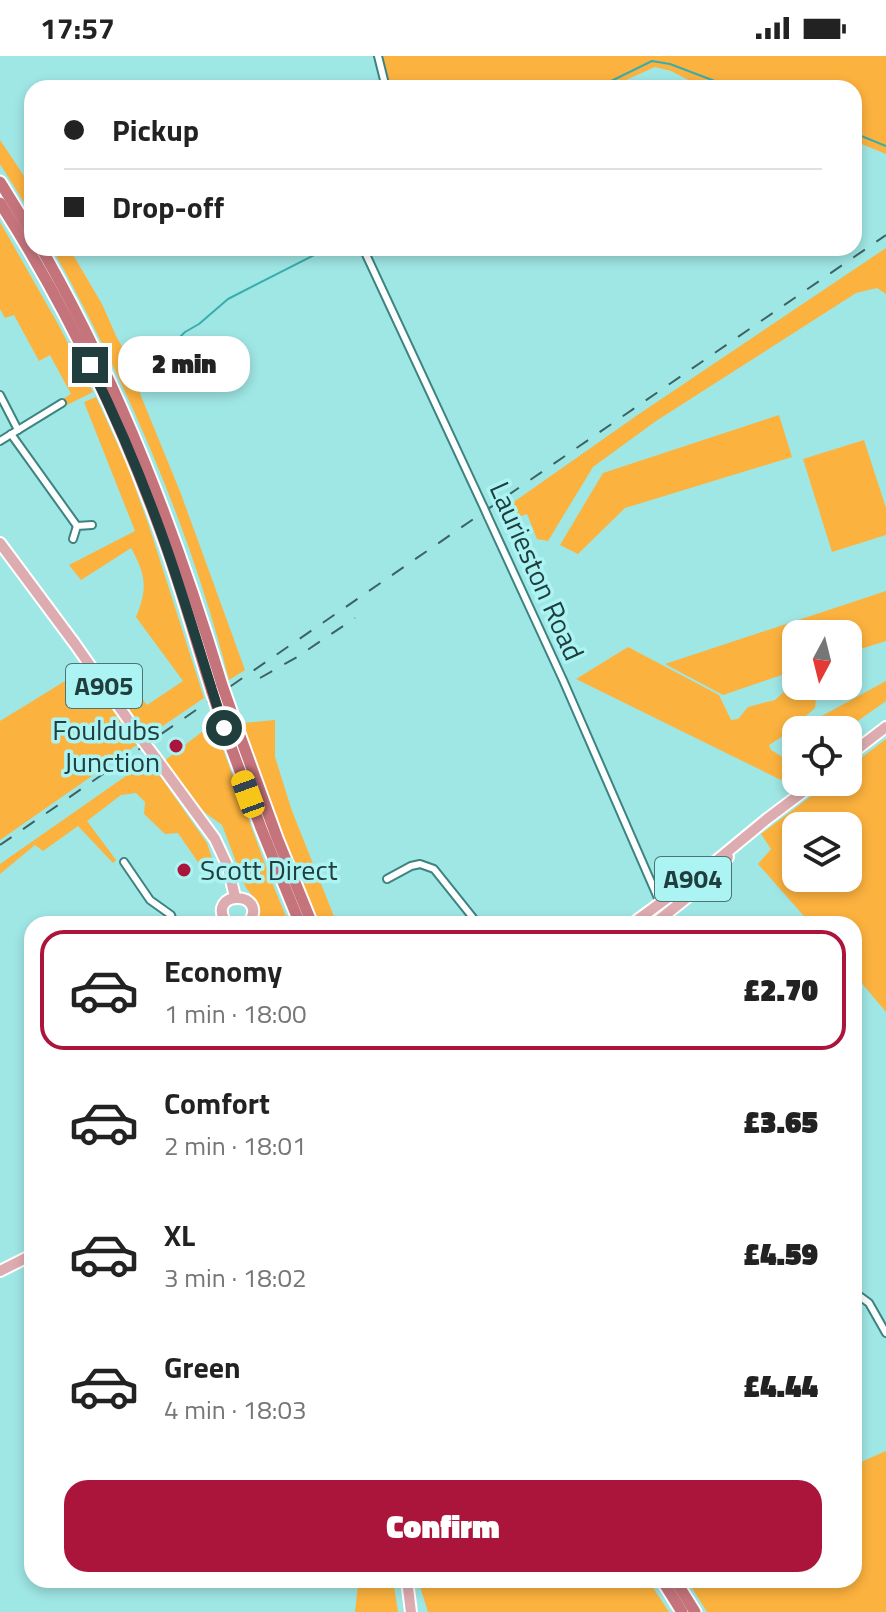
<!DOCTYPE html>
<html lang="en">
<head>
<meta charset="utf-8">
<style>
	:root { --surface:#fff; --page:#f2f2f2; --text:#222; --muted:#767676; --line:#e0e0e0; --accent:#ab153c }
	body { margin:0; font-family:"Titillium Web",sans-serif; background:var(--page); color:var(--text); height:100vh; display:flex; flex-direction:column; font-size:30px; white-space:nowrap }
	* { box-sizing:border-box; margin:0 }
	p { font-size:26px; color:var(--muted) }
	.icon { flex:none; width:44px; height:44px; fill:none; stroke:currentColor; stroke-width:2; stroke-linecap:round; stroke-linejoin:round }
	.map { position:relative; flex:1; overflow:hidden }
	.sheet { position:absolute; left:24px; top:860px; width:838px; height:672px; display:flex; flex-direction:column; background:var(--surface); border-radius:24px; box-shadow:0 4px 12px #0003 }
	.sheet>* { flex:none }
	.hud { position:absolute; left:24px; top:24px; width:838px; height:176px; border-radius:24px; box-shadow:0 4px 12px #0003; display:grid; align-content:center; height:176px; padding:0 40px; background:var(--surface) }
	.needle { width:52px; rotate:187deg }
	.tools { position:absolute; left:782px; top:564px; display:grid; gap:16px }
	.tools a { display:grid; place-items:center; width:80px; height:80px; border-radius:16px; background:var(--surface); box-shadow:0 4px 12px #0003; font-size:40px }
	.end { position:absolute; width:36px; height:36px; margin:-18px; border:10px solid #203e3d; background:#fff; box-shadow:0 0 0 4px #fff }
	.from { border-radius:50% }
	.bubble { position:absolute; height:56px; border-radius:24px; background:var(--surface); box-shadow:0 4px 12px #0003; font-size:26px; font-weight:800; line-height:56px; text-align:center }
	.car { position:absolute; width:24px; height:48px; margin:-24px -12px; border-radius:10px; box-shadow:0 0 6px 2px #0007; background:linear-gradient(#f5c518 24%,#345 0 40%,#f5c518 0 76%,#345 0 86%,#f5c518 0) }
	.hud b { display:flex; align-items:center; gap:28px; height:76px; font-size:30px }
	.hud b+b { border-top:2px solid var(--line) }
	.hud i { width:20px; height:20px; background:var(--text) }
	ul { padding:14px 0 0; list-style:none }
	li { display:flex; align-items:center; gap:24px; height:120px; margin:0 16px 12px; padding:0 24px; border:4px solid transparent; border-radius:24px }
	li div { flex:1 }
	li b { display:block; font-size:30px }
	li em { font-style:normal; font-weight:800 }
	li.on { border-color:var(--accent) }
	li>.icon { width:72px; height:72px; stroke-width:1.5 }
	.cta { display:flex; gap:16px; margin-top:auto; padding:16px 40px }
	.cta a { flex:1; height:92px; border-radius:24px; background:var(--accent); color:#fff; font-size:32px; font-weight:800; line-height:92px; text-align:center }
	.status { display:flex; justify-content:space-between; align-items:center; height:56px; padding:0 40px; background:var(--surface); direction:ltr }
	.status svg { height:22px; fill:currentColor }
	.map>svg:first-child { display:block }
	.green { fill:#fcb23e; fill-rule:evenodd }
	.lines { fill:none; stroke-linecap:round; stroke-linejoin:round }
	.stream { stroke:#38adac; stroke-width:2 }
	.minor-casing { stroke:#3c8382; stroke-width:10 }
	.primary-casing { stroke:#fff; stroke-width:14 }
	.motorway-casing { stroke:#fff; stroke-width:15 }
	.minor { stroke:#fff; stroke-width:6 }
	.primary { stroke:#ddacb0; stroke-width:10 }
	.motorway { stroke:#c6747c; stroke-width:11 }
	.rail { stroke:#3c6362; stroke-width:2; stroke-dasharray:14 14; stroke-linecap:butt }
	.minor-bridge-casing { stroke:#3c8382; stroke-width:10; stroke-linecap:butt }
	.primary-bridge-casing { stroke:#fff; stroke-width:14; stroke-linecap:butt }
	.motorway-bridge-casing { stroke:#fff; stroke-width:15; stroke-linecap:butt }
	.minor-bridge { stroke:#fff; stroke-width:6 }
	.primary-bridge { stroke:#ddacb0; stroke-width:10 }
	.motorway-bridge { stroke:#c6747c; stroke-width:11 }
	.route { stroke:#203e3d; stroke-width:10 }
	.poi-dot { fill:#ab153c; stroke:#acf4f3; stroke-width:3 }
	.labels { text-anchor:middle; stroke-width:7; stroke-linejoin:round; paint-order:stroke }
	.shield { fill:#acf4f3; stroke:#4a7574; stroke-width:2 }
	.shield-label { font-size:26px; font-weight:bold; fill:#203e3d }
	.street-label { font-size:28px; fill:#203e3d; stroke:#acf4f3 }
	.poi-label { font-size:28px; fill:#203e3d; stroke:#acf4f3; text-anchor:end }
</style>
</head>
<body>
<div class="status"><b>17:57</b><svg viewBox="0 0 49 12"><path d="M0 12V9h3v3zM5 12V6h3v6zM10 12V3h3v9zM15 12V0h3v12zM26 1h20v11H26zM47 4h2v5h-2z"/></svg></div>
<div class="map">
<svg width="886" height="1556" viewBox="0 0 886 1556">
	<rect width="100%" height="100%" fill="#9fe7e5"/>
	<g class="green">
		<path d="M 383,0 L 886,0 L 886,98 L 854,85 L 854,32 L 704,32 L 671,15 L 655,11 L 608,32 L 391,32 Z"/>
		<path d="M 0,84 L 32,132 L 32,159 L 0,108 Z"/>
		<path d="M 0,166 L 58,268 L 93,336 L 67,349 L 63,343 L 71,338 L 50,299 L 39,305 L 14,259 L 5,262 L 0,253 Z"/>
		<path d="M 52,192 L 69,192 L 102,248 L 117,282 L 133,309 L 133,316 L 129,320 L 136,322 L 141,340 L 181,438 L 245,614 L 229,624 C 191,474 127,327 52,192 Z"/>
		<path d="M 886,192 L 886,238 L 877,232 L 856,237 L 656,365 L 593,411 L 548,485 L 537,483 L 527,458 L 504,466 L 498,457 L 639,358 Z"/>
		<path d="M 96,341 L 127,409 L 149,470 L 204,642 L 148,680 L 105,622 L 111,618 L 126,622 L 147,649 L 183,625 L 136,561 C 148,532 146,519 131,492 L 81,524 L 69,509 L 135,475 L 84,346 Z"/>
		<path d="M 779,359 L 792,401 L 625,452 L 578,498 L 560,489 L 603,417 Z"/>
		<path d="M 864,384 L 886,452 L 886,479 L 832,496 L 803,403 Z"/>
		<path d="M 886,535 L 886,585 L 848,597 L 848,578 L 796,578 L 796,614 L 723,639 L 665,608 Z"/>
		<path d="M 628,591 L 719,639 L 731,664 L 738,663 L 748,651 L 775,644 L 796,625 L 796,630 L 817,630 L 815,652 L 783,680 L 769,689 L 771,694 L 796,709 L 796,713 L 781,724 L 576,623 Z"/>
		<path d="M 83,614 L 138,688 L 0,784 L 0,665 Z"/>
		<path d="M 886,625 L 886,645 L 845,674 L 796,674 Z"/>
		<path d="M 275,664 L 275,701 L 292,755 L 337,868 L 317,868 C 289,802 264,736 243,667 Z"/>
		<path d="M 216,674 L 269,819 L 289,868 L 261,868 C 256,853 259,845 246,832 L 222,769 L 204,756 L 164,705 L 203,675 Z"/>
		<path d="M 886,683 L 886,956 L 854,918 L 854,868 L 811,868 L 758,808 L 771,793 L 761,778 L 830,726 L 848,726 L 848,712 ZM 796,770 L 848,770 L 848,822 L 796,822 Z"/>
		<path d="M 136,713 L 160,720 L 207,787 L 214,809 L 212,818 L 204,815 L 178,777 L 165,778 L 144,758 L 145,746 L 136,737 L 121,739 L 87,765 L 116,804 L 113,807 L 78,770 L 43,795 L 35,789 L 0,818 L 0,808 Z"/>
		<path d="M 886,1395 L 886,1556 L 707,1556 L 687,1524 L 854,1524 L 854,1409 Z"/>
		<path d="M 366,1524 L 393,1524 L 398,1556 L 355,1556 L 358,1529 Z"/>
		<path d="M 418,1524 L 648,1524 L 669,1556 L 428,1556 Z"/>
	</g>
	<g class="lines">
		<g class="stream">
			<path d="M 597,32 L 652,5 L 670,8 L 733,32"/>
			<path d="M 854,77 L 886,90"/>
			<path d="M 144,332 L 171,290 L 185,276 L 199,268 L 228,243 L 328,192"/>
		</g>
		<g class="minor-casing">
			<g id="minor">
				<path d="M 378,0 L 386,32"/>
				<path d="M 363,192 L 484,452"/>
				<path d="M 0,339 L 18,374"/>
				<path d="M 11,378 L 77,470"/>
				<path d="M 0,385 L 62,347"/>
				<path d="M 488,461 L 563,624 L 658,842 L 662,847"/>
				<path d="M 73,483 L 77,470 L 92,469"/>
				<path d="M 124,806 L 150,844 L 171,859 L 174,868"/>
				<path d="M 387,823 L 411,810 L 420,808 L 434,813 L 478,868"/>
				<path d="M 214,868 L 224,864"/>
				<path d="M 854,1236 L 869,1247 L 886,1277"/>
			</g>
		</g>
		<g class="primary-casing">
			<g id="primary">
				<path d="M 0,487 L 75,588 L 143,685"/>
				<path d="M 848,700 L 886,671"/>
				<path d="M 155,701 L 215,783 L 228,811 L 235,841"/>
				<path d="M 227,868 C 203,833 272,834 248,868"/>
				<path d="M 632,868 L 704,815 L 767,763 L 816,726"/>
				<path d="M 654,868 L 710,823 L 728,801"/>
				<path d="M 0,1215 L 32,1199"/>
				<path d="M 407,1524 L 411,1556"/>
			</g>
		</g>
		<g class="motorway-casing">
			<g id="motorway">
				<path d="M 0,126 L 32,178"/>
				<path d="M 0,147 C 68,253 122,368 164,485 C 182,535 196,586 212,636"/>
				<path d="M 41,192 C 120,330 176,477 222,629"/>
				<path d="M 236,669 L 277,782 L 312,868"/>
				<path d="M 224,672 L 261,772 L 300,868"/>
				<path d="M 662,1524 L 682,1556"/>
				<path d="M 675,1524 L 695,1556"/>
			</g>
		</g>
		<use href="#minor" class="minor"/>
		<use href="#primary" class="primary"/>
		<use href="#motorway" class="motorway"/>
		<g class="rail">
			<path d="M 260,622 L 297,601 L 355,562"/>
			<path d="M 0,789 L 886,179"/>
		</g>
		<g class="minor-bridge-casing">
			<path id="minor-bridge" d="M 484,452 L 488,461"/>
		</g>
		<g class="primary-bridge-casing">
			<path id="primary-bridge" d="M 143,685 L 155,701"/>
		</g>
		<g class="motorway-bridge-casing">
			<g id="motorway-bridge">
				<path d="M 222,629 L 236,669"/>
				<path d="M 212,636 L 224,672"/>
			</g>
		</g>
		<use href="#minor-bridge" class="minor-bridge"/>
		<use href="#primary-bridge" class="primary-bridge"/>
		<use href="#motorway-bridge" class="motorway-bridge"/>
	</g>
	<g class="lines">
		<path class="route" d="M 90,309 C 120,370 146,432 168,496 C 188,554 205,613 224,672"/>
	</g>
	<g class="poi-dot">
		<circle cx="176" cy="690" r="8"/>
		<circle cx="184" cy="814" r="8"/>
	</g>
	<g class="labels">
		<g class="shield">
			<rect x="66" y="608" width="76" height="44" rx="6"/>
			<rect x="655" y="801" width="76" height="44" rx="6"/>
		</g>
		<g class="shield-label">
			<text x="104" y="639">A905</text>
			<text x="693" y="832">A904</text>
		</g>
		<g class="street-label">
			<text transform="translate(537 515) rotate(66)" y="10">Laurieston Road</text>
		</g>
		<g class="poi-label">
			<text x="160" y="684">Fouldubs<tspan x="160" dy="32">Junction</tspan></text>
			<text x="200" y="824" text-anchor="start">Scott Direct</text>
		</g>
	</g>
</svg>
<div class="tools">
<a><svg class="needle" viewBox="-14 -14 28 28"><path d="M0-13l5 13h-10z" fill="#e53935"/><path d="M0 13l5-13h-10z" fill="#767676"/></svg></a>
<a><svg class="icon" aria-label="locate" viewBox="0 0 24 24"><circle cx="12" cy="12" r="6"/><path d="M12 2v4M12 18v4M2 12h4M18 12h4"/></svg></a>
<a><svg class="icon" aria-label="layers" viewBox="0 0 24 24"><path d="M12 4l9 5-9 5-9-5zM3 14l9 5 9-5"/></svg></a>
</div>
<i class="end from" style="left:224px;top:672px"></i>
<i class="end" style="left:90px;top:309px"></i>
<div class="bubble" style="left:118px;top:280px;width:132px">2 min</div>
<i class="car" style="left:248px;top:738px;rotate:340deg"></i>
<div class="hud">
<b><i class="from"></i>Pickup</b>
<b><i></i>Drop-off</b>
</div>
<section class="sheet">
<ul>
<li class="on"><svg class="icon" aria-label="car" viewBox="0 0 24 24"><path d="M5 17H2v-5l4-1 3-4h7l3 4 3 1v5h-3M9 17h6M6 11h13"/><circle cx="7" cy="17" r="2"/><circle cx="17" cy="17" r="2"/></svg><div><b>Economy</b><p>1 min · 18:00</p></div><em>£2.70</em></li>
<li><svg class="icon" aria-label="car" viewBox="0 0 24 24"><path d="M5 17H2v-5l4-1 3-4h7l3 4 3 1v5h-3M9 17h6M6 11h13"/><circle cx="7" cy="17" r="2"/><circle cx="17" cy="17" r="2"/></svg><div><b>Comfort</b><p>2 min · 18:01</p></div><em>£3.65</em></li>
<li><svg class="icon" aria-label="car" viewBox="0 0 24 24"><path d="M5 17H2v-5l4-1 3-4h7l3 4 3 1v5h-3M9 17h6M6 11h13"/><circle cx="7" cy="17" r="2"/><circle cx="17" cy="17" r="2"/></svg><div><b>XL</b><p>3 min · 18:02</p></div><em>£4.59</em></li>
<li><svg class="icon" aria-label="car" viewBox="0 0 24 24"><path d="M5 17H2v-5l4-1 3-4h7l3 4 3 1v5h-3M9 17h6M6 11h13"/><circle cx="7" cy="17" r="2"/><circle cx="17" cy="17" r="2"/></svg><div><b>Green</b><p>4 min · 18:03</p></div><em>£4.44</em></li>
</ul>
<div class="cta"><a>Confirm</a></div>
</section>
</div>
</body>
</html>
